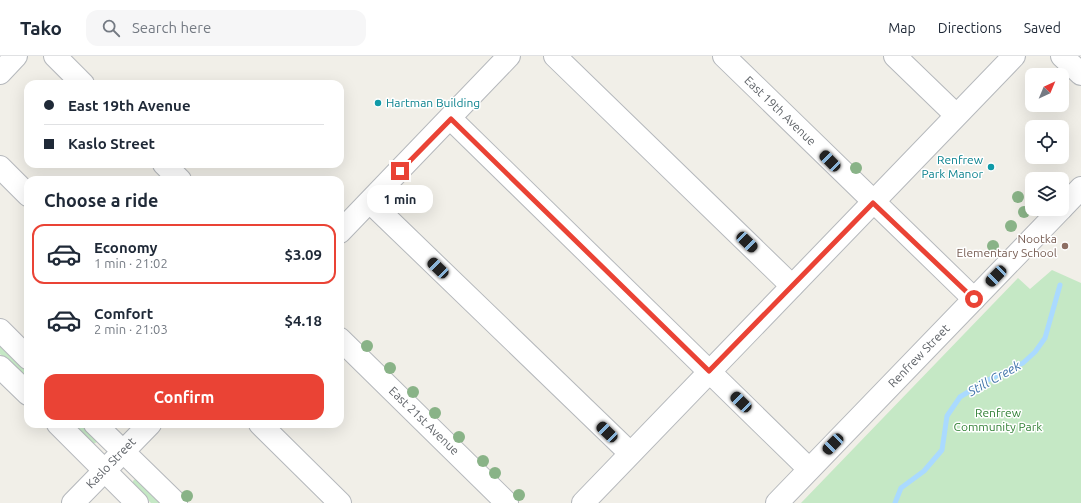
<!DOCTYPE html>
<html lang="en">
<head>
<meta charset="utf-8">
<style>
	:root { --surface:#fff; --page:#f6f6f7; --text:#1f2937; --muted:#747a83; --line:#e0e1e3; --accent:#ea4335 }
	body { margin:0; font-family:Ubuntu,sans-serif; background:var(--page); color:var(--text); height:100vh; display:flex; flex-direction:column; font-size:15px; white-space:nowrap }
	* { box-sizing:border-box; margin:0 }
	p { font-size:13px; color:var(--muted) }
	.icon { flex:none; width:22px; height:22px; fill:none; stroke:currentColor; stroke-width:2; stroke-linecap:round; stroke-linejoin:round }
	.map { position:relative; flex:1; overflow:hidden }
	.side { position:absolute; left:24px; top:120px; width:320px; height:252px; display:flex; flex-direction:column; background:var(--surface); border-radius:12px; box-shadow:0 4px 16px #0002 }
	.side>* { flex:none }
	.hud { position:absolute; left:24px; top:24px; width:320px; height:88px; border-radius:12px; box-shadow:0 4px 16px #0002; display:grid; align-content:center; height:88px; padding:0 20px; background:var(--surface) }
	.needle { width:26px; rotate:44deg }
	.buttons { position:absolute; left:1025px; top:12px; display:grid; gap:8px }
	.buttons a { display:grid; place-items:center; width:44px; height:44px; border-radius:8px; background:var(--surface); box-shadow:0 4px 16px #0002; font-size:20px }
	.end { position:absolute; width:18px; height:18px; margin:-9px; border:5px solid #ea4335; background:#fff; box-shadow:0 0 0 2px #fff }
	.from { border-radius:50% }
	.bubble { position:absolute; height:28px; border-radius:12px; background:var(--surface); box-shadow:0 4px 16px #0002; font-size:13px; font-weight:700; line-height:28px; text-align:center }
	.car { position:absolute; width:12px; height:24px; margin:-12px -6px; border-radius:5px; box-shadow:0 0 3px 1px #0007; background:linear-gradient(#222 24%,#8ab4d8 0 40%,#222 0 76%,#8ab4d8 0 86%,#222 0) }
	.hud b { display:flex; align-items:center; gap:14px; height:38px; font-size:15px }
	.hud b+b { border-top:1px solid var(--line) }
	.hud i { width:10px; height:10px; background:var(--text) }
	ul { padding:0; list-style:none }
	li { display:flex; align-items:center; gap:12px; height:60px; margin:0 8px 6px; padding:0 12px; border:2px solid transparent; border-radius:12px }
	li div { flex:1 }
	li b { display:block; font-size:15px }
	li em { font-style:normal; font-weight:700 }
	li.active { border-color:var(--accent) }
	li>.icon { width:36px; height:36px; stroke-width:1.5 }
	h2 { padding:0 20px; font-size:18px; line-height:48px }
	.button { display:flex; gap:8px; margin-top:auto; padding:8px 20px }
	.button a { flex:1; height:46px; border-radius:12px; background:var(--accent); color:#fff; font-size:16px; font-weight:700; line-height:46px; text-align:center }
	header { display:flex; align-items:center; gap:24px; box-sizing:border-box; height:56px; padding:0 20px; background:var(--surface); border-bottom:1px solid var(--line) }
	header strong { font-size:19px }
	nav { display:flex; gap:22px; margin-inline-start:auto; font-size:14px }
	.search { width:280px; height:36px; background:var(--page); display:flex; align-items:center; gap:10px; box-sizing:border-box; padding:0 14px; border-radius:12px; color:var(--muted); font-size:15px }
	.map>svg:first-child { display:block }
	.green { fill:#c5e8c5 }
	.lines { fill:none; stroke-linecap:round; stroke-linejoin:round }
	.stream { stroke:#aadaff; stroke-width:5 }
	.minor-casing { stroke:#b5b8bc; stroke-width:24 }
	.minor { stroke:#fff; stroke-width:22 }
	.tree { fill:#89b387 }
	.route { stroke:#ea4335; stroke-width:5 }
	.culture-dot { fill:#0f9aa8; stroke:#fff; stroke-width:1.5 }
	.education-dot { fill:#8d6e63; stroke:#fff; stroke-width:1.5 }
	.labels { text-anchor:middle; stroke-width:3; stroke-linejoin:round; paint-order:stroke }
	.culture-label { font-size:12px; fill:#0d838f; stroke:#fff; text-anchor:start }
	.street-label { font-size:12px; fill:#5f6368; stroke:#fff }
	.education-label { font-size:12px; fill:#785e54; stroke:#fff; text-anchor:end }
	.park-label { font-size:12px; fill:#348238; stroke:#fff }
	.water-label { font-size:13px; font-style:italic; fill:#4174aa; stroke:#fff }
</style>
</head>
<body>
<header>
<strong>Tako</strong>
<div class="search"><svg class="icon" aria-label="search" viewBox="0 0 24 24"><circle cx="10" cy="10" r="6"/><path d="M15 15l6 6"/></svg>Search here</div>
<nav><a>Map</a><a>Directions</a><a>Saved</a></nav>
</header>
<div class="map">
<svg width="1081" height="447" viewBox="0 0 1081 447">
	<rect width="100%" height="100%" fill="#f1efe8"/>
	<g class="green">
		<path d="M 1052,214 L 1081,227 L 1081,447 L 801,447 L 1018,222 L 1030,233 Z"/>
		<path d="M 0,285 L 28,313 L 28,326 L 0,298 Z"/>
		<path d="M 71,368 L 85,368 L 97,386 L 93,388 Z"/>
		<path d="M 136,422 L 164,447 L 151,447 L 133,429 L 133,425 Z"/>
	</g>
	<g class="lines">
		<path class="stream" d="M 895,447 L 901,432 L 924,415 L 942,394 L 947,360 L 960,341 L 986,325 L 1023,307 L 1035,296 L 1045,282 L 1060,229"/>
		<g class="minor-casing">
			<g id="minor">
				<path d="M 55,0 L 83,28"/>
				<path d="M 555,0 L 792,230"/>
				<path d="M 724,0 L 974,243"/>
				<path d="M 895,0 L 956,59"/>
				<path d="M 1062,0 L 1081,18"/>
				<path d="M 0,17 L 16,0"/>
				<path d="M 451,63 L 809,413"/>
				<path d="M 164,108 L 180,124"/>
				<path d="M 0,111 L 28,139"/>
				<path d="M 370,146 L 630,397"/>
				<path d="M 1062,152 L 1081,132"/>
				<path d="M 340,176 L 509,0"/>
				<path d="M 0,274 L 28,302"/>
				<path d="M 340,283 L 507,447"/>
				<path d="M 0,311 L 28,338"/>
				<path d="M 58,368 L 137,447"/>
				<path d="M 95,368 L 176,447"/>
				<path d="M 260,368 L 340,447"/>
				<path d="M 73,447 L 150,368"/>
				<path d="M 583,447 L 1014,0"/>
				<path d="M 777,447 L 1061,153"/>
			</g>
		</g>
		<use href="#minor" class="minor"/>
	</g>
	<g class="tree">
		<circle cx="856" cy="112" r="6"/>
		<circle cx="1018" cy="141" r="6"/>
		<circle cx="1024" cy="156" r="6"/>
		<circle cx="1011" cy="170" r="6"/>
		<circle cx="993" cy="190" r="6"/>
		<circle cx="367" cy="290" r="6"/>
		<circle cx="390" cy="312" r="6"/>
		<circle cx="413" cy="336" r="6"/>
		<circle cx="435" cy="357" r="6"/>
		<circle cx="459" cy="381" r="6"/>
		<circle cx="483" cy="405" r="6"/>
		<circle cx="495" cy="417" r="6"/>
		<circle cx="519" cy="439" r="6"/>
		<circle cx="187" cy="440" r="6"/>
	</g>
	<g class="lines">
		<path class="route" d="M 400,115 L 451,63 L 709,315 L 873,147 L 974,243"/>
	</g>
	<g class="culture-dot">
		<circle cx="378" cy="47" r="4"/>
		<circle cx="991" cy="111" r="4"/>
	</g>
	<circle class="education-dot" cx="1065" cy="190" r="4"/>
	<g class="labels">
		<g class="culture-label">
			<text x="386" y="51">Hartman Building</text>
			<text x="983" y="108" text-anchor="end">Renfrew<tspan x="983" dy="14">Park Manor</tspan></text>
		</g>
		<g class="street-label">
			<text transform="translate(780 55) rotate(44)" y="4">East 19th Avenue</text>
			<text transform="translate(919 300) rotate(-46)" y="4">Renfrew Street</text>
			<text transform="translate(424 365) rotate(44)" y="4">East 21st Avenue</text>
			<text transform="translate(111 407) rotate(-46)" y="4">Kaslo Street</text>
		</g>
		<g class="education-label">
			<text x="1057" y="187">Nootka<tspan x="1057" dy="14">Elementary School</tspan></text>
		</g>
		<g class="park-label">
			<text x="998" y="361">Renfrew<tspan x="998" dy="14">Community Park</tspan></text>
		</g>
		<g class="water-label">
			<text transform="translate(994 322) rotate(-29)" y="5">Still Creek</text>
		</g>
	</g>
</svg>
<div class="buttons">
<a><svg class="needle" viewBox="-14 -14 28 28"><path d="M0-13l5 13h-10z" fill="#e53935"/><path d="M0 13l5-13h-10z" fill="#747a83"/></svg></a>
<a><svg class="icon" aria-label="locate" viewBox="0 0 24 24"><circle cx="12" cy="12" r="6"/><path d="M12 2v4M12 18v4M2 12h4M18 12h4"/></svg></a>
<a><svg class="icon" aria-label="layers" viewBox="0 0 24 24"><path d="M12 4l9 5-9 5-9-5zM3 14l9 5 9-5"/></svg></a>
</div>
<i class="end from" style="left:974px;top:243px"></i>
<i class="end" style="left:400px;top:115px"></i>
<div class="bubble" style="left:367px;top:129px;width:66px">1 min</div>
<i class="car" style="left:830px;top:105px;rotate:315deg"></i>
<i class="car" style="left:747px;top:186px;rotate:134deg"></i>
<i class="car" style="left:438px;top:212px;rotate:314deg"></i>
<i class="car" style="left:996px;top:220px;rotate:224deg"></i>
<i class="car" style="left:741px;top:346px;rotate:314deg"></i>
<i class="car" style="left:607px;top:376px;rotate:314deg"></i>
<i class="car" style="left:833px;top:388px;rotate:224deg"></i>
<div class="hud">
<b><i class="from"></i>East 19th Avenue</b>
<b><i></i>Kaslo Street</b>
</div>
<section class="side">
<h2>Choose a ride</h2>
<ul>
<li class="active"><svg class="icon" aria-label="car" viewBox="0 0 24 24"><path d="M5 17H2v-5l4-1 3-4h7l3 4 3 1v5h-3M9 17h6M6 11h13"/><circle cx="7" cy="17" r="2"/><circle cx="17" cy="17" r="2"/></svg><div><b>Economy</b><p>1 min · 21:02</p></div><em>$3.09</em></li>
<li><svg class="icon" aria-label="car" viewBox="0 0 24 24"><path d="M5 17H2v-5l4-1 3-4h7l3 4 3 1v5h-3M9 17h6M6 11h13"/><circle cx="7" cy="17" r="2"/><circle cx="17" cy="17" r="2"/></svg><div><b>Comfort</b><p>2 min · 21:03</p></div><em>$4.18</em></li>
</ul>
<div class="button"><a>Confirm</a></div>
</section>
</div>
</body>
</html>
